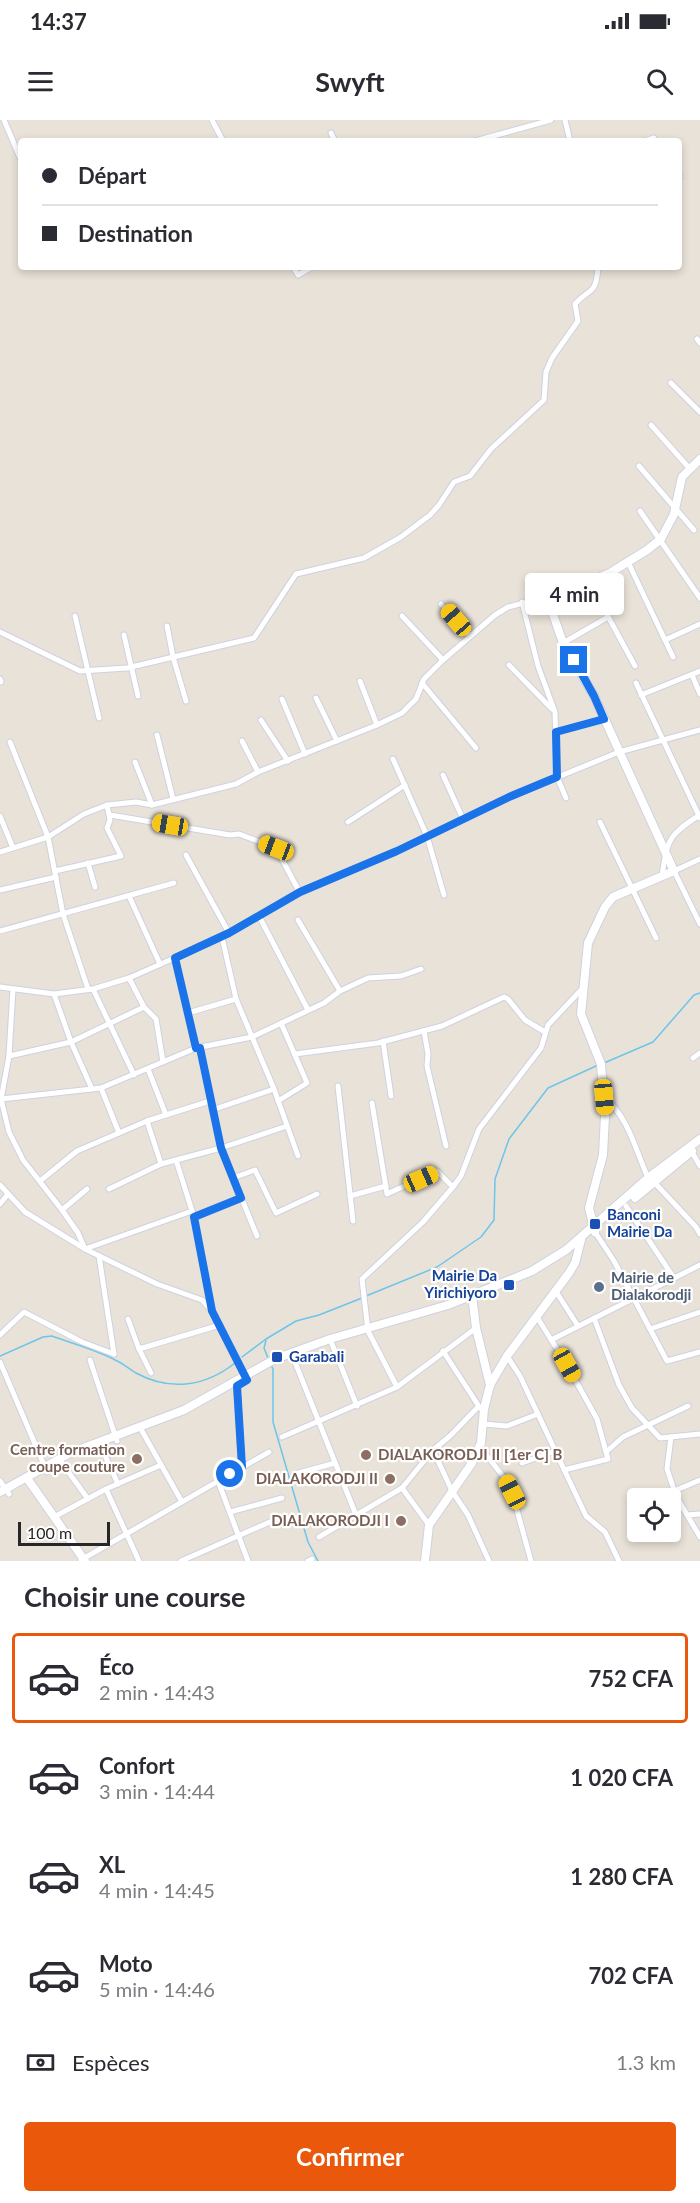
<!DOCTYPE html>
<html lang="fr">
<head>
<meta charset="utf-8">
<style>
	:root { --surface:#fff; --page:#f2f2f3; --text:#2b2b33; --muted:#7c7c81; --line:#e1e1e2; --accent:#ea580c }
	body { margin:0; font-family:Lato,sans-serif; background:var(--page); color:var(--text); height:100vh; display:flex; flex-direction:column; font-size:22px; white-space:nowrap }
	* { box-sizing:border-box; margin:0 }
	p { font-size:20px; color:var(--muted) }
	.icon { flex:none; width:33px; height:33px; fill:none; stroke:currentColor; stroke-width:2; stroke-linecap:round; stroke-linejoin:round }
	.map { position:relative; height:1441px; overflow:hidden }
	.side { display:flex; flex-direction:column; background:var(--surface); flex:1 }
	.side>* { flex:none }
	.hud { position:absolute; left:18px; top:18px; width:664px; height:132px; border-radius:6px; box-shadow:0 3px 9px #0003; display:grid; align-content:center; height:132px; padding:0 24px; background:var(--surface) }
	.controls { position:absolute; left:627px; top:1368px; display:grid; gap:12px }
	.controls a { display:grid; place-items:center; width:54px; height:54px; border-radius:6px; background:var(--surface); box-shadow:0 3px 9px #0003; font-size:30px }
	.scale { position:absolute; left:18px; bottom:15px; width:92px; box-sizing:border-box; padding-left:6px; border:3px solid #272727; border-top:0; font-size:16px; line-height:21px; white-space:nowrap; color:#272727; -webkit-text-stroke:4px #fff; paint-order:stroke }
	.end { position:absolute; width:27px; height:27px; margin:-14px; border:8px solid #1a73e8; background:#fff; box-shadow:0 0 0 3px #fff }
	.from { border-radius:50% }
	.bubble { position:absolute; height:42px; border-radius:6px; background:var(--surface); box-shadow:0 3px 9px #0003; font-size:20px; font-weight:700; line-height:42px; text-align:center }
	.car { position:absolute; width:18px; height:36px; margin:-18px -9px; border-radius:8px; box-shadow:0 0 4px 2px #0007; background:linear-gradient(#f5c518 24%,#345 0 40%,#f5c518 0 76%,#345 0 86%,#f5c518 0) }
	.hud b { display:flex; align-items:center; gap:21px; height:57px; font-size:22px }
	.hud b+b { border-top:2px solid var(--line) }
	.hud i { width:15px; height:15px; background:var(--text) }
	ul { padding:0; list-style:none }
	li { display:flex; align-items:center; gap:18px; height:90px; margin:0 12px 9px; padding:0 12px; border:3px solid transparent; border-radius:6px }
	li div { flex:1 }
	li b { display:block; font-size:22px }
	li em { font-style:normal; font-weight:700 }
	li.active { border-color:var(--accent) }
	li>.icon { width:54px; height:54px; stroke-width:1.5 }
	h2 { padding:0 24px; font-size:27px; line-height:72px }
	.pay { display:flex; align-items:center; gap:15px; height:66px; padding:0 24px; font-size:22px }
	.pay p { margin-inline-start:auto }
	.cta { display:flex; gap:12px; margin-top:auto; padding:12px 24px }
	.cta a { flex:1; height:69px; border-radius:6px; background:var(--accent); color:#fff; font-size:24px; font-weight:700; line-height:69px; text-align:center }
	.status { display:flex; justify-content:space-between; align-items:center; height:42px; padding:0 30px; background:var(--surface); direction:ltr }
	.status svg { height:16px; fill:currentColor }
	header { display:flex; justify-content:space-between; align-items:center; height:78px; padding:0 24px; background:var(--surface); font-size:27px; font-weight:700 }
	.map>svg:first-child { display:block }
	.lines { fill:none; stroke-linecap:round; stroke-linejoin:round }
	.stream { stroke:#6dc5ea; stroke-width:1.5 }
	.street-casing { stroke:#ced1e0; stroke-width:7 }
	.secondary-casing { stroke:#ced1e0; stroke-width:10 }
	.street { stroke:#fff; stroke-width:5 }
	.secondary { stroke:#fff; stroke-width:8 }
	.route { stroke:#1a73e8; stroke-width:8 }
	.transit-dot { fill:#1a4fb4; stroke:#fff; stroke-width:2 }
	.service-dot { fill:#5c6f8a; stroke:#fff; stroke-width:2 }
	.education-dot { fill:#8d6e63; stroke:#fff; stroke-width:2 }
	.labels { text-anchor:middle; stroke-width:4.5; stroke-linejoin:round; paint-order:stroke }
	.transit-label { font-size:15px; font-weight:bold; fill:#164399; stroke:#fff; text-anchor:start }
	.service-label { font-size:15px; font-weight:bold; fill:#4e5e75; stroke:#fff; text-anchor:start }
	.education-label { font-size:15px; font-weight:bold; fill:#785e54; stroke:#fff; text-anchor:end }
</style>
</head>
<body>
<div class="status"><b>14:37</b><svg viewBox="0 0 49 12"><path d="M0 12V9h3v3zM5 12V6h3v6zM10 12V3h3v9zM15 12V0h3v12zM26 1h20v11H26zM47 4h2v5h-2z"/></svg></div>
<header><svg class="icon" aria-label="menu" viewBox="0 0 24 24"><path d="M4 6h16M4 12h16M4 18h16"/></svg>Swyft<svg class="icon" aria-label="search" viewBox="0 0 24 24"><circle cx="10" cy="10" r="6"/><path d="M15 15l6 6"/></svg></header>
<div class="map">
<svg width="700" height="1441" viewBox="0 0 700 1441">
	<rect width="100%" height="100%" fill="#e9e2d8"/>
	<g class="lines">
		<g class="stream">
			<path d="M 604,943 L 653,922 L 694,875 L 700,873"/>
			<path d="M 366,1176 L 437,1147 L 481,1117 L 494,1100 L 495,1059 L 509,1019 L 548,968 L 596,946"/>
			<path d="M 266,1220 L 264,1228 L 268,1238"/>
			<path d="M 0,1236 L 43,1217 L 52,1216 C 73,1224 97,1230 117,1241 C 124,1244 130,1250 136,1253 C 171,1272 206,1266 235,1243"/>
			<path d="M 242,1237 L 266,1219 L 296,1201 L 319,1195 L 362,1178"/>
			<path d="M 271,1245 L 273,1249 L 273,1302 L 308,1422 L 318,1441"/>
		</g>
		<g class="street-casing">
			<g id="street">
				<path d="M 4,0 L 21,40"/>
				<path d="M 212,0 L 223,21"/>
				<path d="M 565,0 L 570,21"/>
				<path d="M 331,13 L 335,21"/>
				<path d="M 475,21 L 551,0"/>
				<path d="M 644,21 L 654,18"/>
				<path d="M 680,57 L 680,56"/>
				<path d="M 293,147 L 298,155 L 312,147"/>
				<path d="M 697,219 L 700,223"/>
				<path d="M 671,263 L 700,292"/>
				<path d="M 651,305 L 690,349"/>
				<path d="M 639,346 L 694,410"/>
				<path d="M 640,391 L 700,478"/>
				<path d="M 628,442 L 673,537"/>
				<path d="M 522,482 L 538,546 L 555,592 L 557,657 L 566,678"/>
				<path d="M 441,484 L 470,516"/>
				<path d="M 604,489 L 635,546"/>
				<path d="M 75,496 L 99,598"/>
				<path d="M 402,496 L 443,540"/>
				<path d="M 167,506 L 173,537 L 186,581"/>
				<path d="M 0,512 L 80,551 L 127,548 L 254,518 L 296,454 L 364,438 L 401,417 L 430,395 L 439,385 L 454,362 L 470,356 L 491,329 L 544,280 L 546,252 L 552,238 L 578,201 L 575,184 C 590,167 596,176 598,147"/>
				<path d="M 124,515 L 138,576"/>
				<path d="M 665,520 L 700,504"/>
				<path d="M 563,523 L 608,497"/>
				<path d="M 509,545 L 552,589"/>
				<path d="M 692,555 L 700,574"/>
				<path d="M 0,559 L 1,562"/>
				<path d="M 360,561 L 377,605"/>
				<path d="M 422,563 L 476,628"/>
				<path d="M 636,563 L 700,698"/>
				<path d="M 641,575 L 700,551"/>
				<path d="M 316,578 L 337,621"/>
				<path d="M 282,579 L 305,634"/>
				<path d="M 261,600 L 288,641"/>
				<path d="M 556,612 L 604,599"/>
				<path d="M 157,615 L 173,679"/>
				<path d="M 242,621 L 258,652"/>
				<path d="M 10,622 L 48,717 L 63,794 L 88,869"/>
				<path d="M 393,639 L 427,716 L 444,775"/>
				<path d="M 135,642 L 152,685"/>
				<path d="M 443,655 L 463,699"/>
				<path d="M 110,695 L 230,715 L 239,714 L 276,728 L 300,773"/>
				<path d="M 0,696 L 13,728"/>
				<path d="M 348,702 L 405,665"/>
				<path d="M 600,702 L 656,818"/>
				<path d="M 0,732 L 48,717 L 84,694 L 107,685 L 136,682 L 152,685 L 236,664 L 258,652 L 377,605 L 402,593 L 416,579 L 424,559 L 443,540 L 495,495 L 508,487 L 547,477"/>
				<path d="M 186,735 L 229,813"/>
				<path d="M 700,739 L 674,751 L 700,804"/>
				<path d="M 88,743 L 95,767"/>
				<path d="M 55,751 L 121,736 L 107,708 L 110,700 L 107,685"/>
				<path d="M 662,756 C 667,720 669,714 700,695"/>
				<path d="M 0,770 L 56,757"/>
				<path d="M 129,776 L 160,844"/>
				<path d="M 259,796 L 308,890"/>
				<path d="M 298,800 L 340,871"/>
				<path d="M 0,811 L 174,763"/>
				<path d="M 222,817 L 236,879 L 274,969 L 298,1036"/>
				<path d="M 175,838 L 196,928"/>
				<path d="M 129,858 L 144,887 L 156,899 L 163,942"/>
				<path d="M 0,867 L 54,874 L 93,869 L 129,858 L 222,817 L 300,773 L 397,731 L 509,677 L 619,632 L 700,610"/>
				<path d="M 13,869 L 9,936 L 1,979 L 9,1012 L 23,1040 L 62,1090 L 78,1113 L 85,1129 L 157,1164 L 202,1180 L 212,1191 L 247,1260"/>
				<path d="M 93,869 L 134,955"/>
				<path d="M 54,874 L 71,922 L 92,969"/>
				<path d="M 188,893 L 236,879"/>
				<path d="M 424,911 L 428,934 L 427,946 L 446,1026"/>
				<path d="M 383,921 L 391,976"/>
				<path d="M 200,928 L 221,1028 L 257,1116"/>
				<path d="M 295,934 L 378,923 L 442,906 L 504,877 L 508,879 L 525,900 L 545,912"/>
				<path d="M 9,936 L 71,922 L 144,887"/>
				<path d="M 693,938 L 700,933"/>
				<path d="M 148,949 L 166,995"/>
				<path d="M 338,966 L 353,1101"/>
				<path d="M 101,968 L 119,1013"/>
				<path d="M 604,977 C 629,998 635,1029 648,1058"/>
				<path d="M 1,979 L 101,968 L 196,928 L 252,917 L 324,883 L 340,871 L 368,858 L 401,856 L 421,849"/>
				<path d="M 278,981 L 307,963 L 281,903"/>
				<path d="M 372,983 L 387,1074 L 437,1051 L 453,1067"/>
				<path d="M 212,990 L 274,969"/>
				<path d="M 147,1001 L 161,1044"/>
				<path d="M 692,1032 L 700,1046"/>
				<path d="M 176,1040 L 194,1097 L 212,1189"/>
				<path d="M 233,1058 L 255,1050 L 276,1093 L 317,1074"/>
				<path d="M 40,1061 L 77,1031 L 147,1001 L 210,981"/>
				<path d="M 654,1062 L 696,1107 L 700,1114"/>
				<path d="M 0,1065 L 25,1092 L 85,1129 L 192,1091"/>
				<path d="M 109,1069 L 161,1044 L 221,1028 L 287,1006"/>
				<path d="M 350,1076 L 386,1066"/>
				<path d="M 0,1084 L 8,1074"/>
				<path d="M 626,1086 L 674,1158"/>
				<path d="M 62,1090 L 87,1069"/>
				<path d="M 194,1097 L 241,1078"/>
				<path d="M 595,1112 L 614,1141 L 667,1241 L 700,1232"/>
				<path d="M 99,1136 L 114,1234"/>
				<path d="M 555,1170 L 578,1206"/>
				<path d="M 537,1197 L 567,1245 L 597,1299 L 608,1339 L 564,1350"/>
				<path d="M 594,1198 L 619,1265 L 632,1288 L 660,1318 L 700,1314"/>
				<path d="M 128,1199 L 139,1229 L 151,1253"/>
				<path d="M 650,1209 L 700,1192"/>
				<path d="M 0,1215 L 24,1192 L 82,1222 L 114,1234"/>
				<path d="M 330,1219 L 357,1286"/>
				<path d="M 551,1220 L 700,1145"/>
				<path d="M 139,1229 L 220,1205"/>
				<path d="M 443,1231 L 480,1288"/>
				<path d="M 291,1232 L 356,1395"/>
				<path d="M 507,1236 L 520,1256 L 586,1396 L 605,1412 L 619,1441"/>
				<path d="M 90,1240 L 117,1321"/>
				<path d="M 0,1242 L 47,1352"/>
				<path d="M 234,1261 L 237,1266 L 242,1347"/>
				<path d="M 397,1267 L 368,1211 L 362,1159 L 423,1102 L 453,1067 L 461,1056 L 479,1009 L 541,928 L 548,905 L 582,869"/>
				<path d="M 483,1304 L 507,1306 L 538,1294"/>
				<path d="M 142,1311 L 182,1382"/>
				<path d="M 282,1317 L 397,1267 L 476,1208"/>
				<path d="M 671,1317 L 667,1349 L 676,1376 L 700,1417"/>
				<path d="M 101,1327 L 118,1364"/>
				<path d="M 480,1327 L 506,1360 L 512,1372 L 531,1441"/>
				<path d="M 433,1330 L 452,1371 L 468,1395 L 489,1441"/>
				<path d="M 606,1332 L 623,1317 L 688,1286"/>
				<path d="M 59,1339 L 88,1379"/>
				<path d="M 522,1343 L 555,1331"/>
				<path d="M 295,1354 L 335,1343"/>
				<path d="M 0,1361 L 9,1374"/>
				<path d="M 218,1361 L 248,1441"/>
				<path d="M 402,1368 L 429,1405"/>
				<path d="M 106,1369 L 139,1441"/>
				<path d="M 674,1371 L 700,1360"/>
				<path d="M 230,1392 L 282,1378"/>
				<path d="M 687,1395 L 700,1394"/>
				<path d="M 54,1397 L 106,1369 L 161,1345"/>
				<path d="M 319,1417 L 402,1368 L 433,1330 L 450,1316 L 478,1287"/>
				<path d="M 81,1440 L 269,1332"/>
				<path d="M 181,1441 L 279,1398"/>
				<path d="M 308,1441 L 312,1439"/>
			</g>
		</g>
		<g class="secondary-casing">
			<g id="secondary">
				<path d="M 635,1078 L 692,1031"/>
				<path d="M 595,1112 L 589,1088 L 603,1035 L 605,996 L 601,944 L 581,894 L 588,823 L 605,787 L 613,777 L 674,751 L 594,576 L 563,523 L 547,477 L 570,470 L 610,453 L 647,430 L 661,419 L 674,394 L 682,357 L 700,339"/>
				<path d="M 472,1175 L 476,1208 L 490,1265"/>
				<path d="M 29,1361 L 85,1441"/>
				<path d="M 0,1372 L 70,1333 L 184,1290 L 275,1239 L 330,1219 L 448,1185 L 532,1151 L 566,1130 L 648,1058 L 700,1019"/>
				<path d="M 425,1441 L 429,1405 L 472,1343 L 481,1323 L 484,1289 L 490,1265 L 507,1236 L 569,1153 L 575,1143 L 581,1120"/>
			</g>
		</g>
		<use href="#street" class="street"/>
		<use href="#secondary" class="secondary"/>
	</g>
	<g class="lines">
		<path class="route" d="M 230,1354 L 242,1347 L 237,1266 L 247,1260 L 212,1191 L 194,1097 L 241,1078 L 221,1028 L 200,928 L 196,928 L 175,838 L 229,813 L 300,772 L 397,731 L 509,677 L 557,657 L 556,612 L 604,599 L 594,576 L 574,540"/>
	</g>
	<g class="transit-dot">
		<rect x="589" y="1098" width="12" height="12" rx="3"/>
		<rect x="503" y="1159" width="12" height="12" rx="3"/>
		<rect x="271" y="1231" width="12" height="12" rx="3"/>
	</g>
	<circle class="service-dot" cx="599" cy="1167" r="6"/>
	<g class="education-dot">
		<circle cx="366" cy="1335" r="6"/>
		<circle cx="137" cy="1339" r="6"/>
		<circle cx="390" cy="1359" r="6"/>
		<circle cx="401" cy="1401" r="6"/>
	</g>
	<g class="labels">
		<g class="transit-label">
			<text x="607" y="1100">Banconi<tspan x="607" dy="17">Mairie Da</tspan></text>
			<text x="497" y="1161" text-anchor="end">Mairie Da<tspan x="497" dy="17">Yirichiyoro</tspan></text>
			<text x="289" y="1242">Garabali</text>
		</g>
		<g class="service-label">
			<text x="611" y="1163">Mairie de<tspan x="611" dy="17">Dialakorodji</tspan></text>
		</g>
		<g class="education-label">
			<text x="125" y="1335">Centre formation<tspan x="125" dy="17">coupe couture</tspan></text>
			<text x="378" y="1340" text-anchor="start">DIALAKORODJI II [1er C] B</text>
			<text x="378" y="1364">DIALAKORODJI II</text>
			<text x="389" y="1406">DIALAKORODJI I</text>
		</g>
	</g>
</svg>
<div class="controls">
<a><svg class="icon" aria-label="locate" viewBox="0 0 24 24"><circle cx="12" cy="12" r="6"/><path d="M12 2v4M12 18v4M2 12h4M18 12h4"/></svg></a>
</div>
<div class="scale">100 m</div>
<i class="end from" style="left:230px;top:1354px"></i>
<i class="end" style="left:574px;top:540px"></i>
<div class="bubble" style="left:525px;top:453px;width:99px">4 min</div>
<i class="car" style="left:456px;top:500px;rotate:319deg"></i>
<i class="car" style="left:170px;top:705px;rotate:280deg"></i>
<i class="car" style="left:276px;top:728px;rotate:291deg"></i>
<i class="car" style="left:604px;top:977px;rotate:175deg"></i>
<i class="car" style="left:421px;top:1059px;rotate:66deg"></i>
<i class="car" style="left:567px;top:1245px;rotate:151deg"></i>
<i class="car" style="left:512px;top:1372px;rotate:333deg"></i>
<div class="hud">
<b><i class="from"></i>Départ</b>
<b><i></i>Destination</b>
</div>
</div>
<section class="side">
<h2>Choisir une course</h2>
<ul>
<li class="active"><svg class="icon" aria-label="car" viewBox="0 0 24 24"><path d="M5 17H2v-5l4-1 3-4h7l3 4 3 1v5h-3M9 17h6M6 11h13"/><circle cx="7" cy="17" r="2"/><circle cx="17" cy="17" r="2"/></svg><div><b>Éco</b><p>2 min · 14:43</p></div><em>752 CFA</em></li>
<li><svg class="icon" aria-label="car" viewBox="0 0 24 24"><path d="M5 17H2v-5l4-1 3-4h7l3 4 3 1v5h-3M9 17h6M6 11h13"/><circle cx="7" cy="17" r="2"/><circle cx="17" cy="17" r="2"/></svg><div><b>Confort</b><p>3 min · 14:44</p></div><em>1 020 CFA</em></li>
<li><svg class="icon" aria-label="car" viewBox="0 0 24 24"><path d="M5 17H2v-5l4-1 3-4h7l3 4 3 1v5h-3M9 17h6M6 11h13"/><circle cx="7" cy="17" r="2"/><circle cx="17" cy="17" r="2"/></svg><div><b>XL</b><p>4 min · 14:45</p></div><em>1 280 CFA</em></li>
<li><svg class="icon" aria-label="car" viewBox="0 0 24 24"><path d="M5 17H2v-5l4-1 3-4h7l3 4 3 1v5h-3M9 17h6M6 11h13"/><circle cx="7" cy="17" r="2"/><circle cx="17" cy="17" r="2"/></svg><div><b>Moto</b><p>5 min · 14:46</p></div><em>702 CFA</em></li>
</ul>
<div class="pay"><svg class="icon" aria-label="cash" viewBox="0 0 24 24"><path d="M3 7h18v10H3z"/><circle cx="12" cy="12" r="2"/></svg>Espèces<p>1.3 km</p></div>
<div class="cta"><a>Confirmer</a></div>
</section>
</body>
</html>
